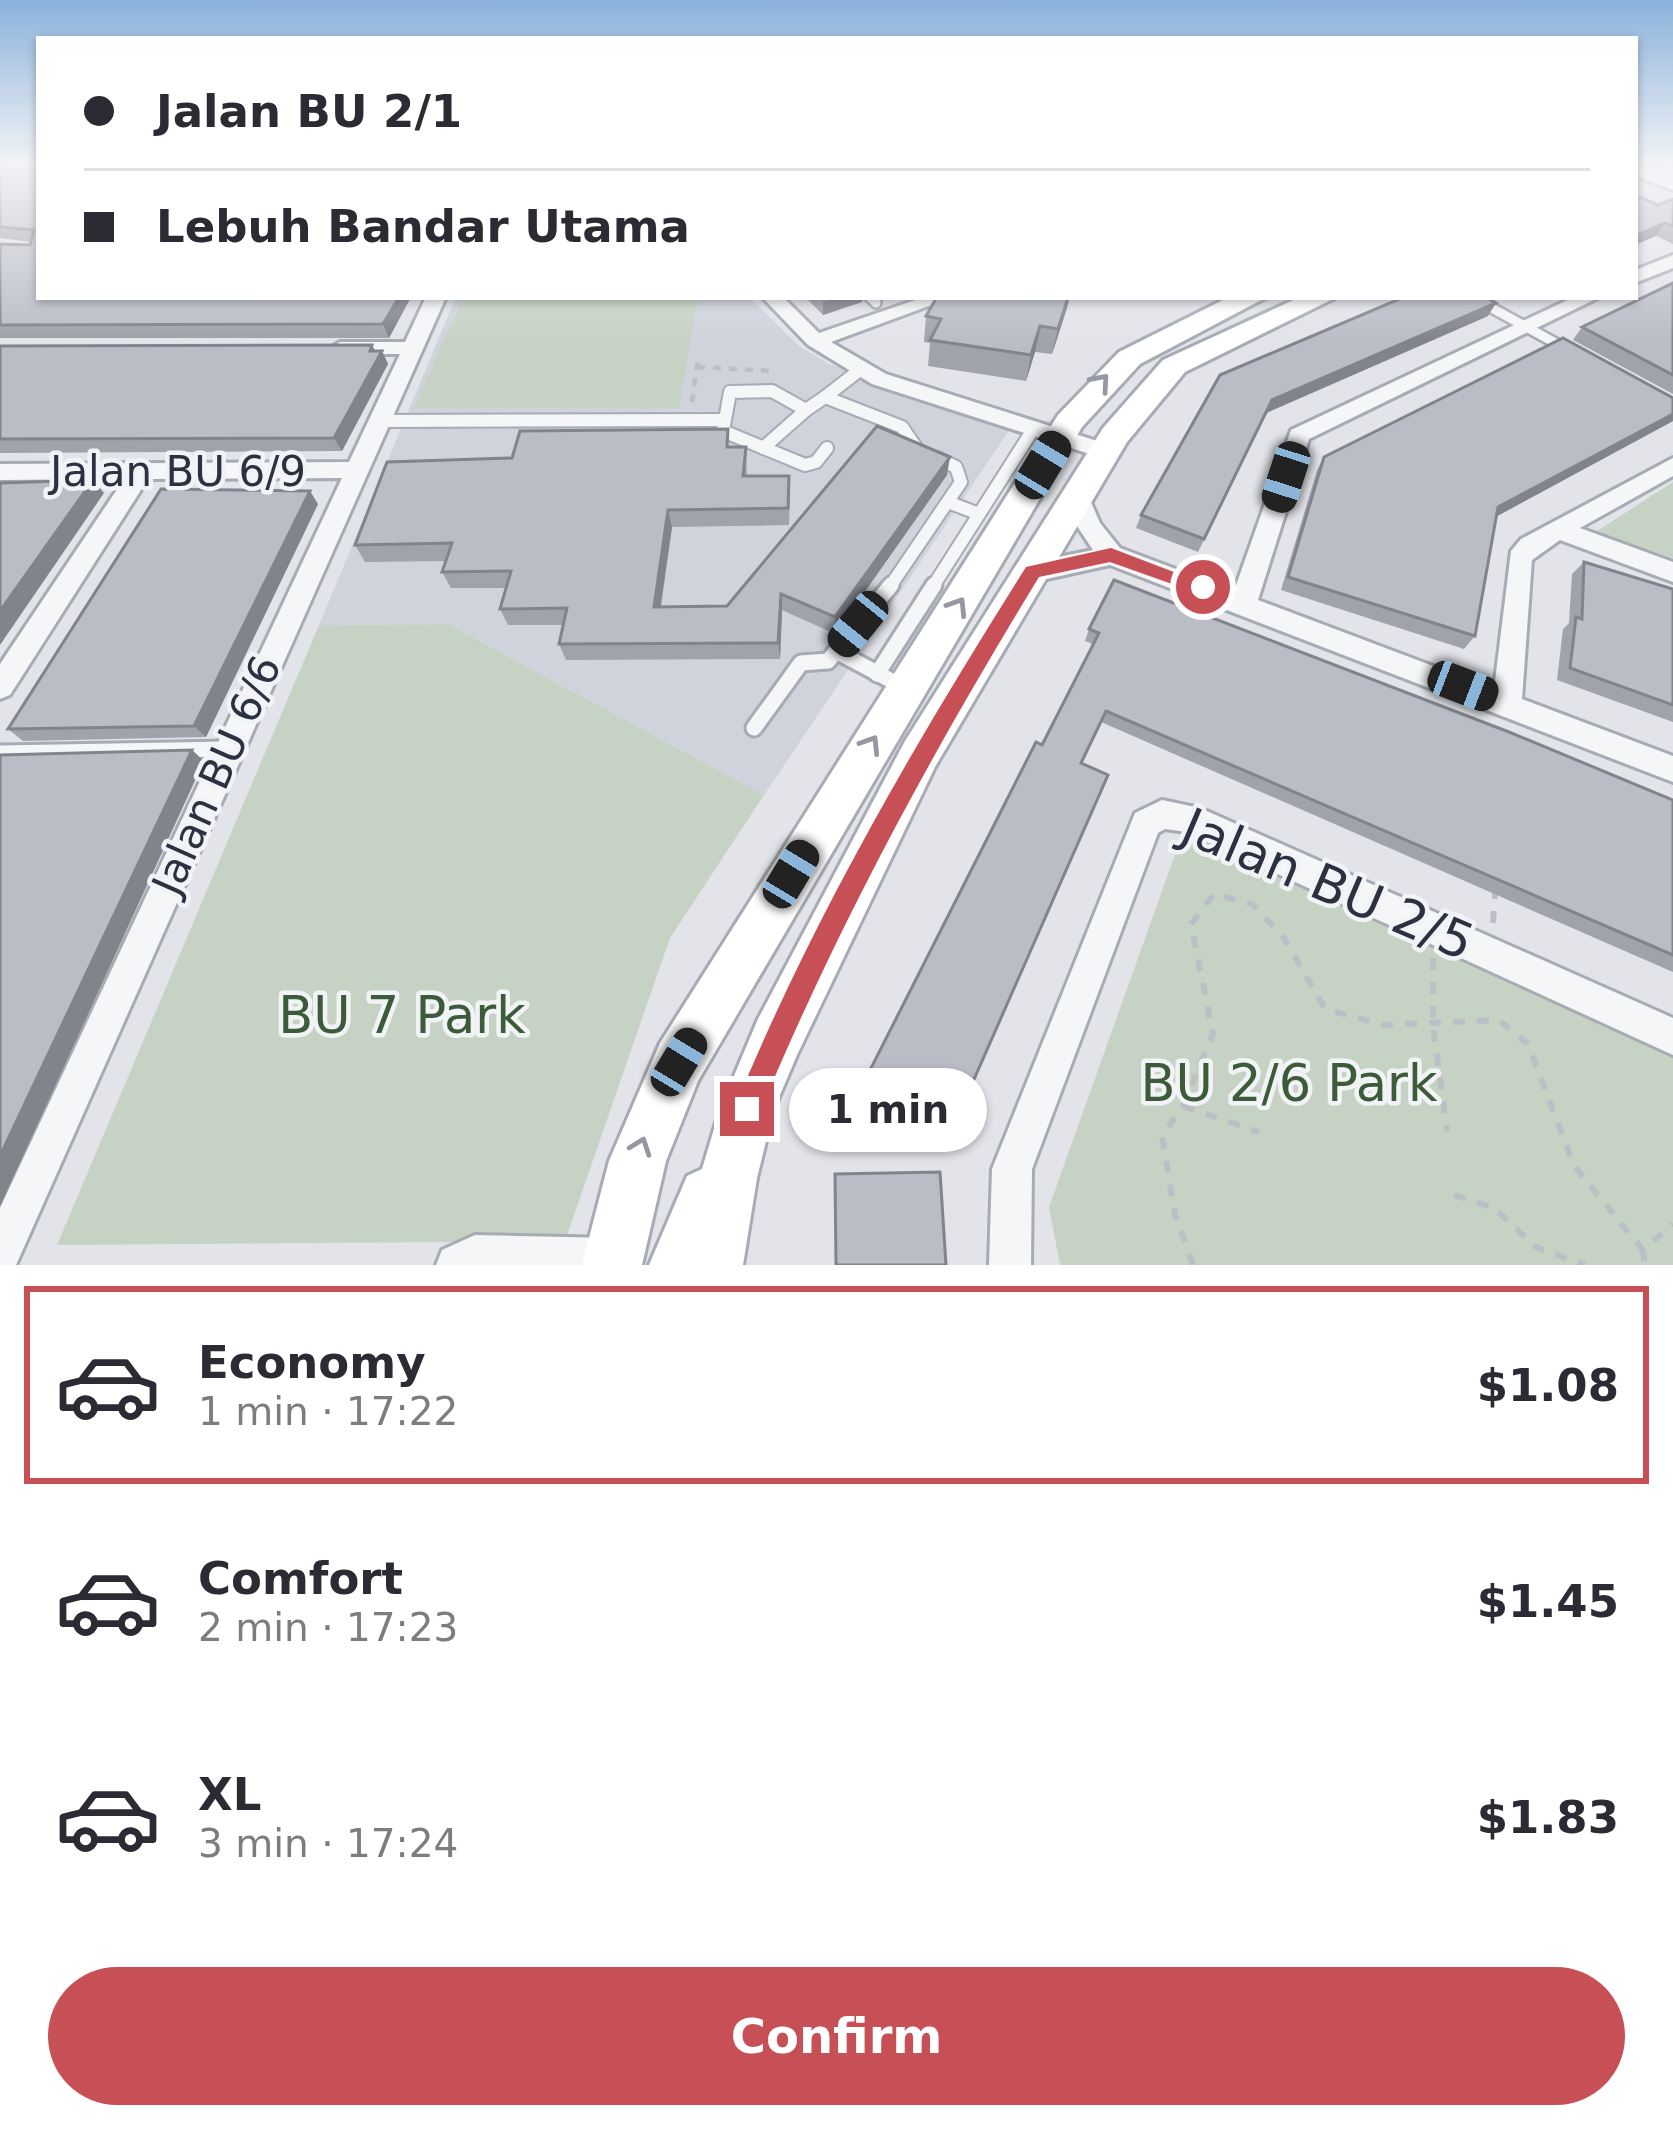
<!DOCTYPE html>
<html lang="en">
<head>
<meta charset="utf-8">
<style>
	:root { --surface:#fff; --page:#f2f2f3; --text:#2b2b33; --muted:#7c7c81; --line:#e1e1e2; --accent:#c74f56 }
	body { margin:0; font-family:"DejaVu Sans",sans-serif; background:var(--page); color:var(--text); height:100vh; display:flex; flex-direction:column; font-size:45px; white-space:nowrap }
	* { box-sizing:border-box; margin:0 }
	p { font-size:39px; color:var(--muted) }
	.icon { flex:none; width:66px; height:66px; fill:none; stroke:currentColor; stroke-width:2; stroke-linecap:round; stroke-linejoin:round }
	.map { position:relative; height:1265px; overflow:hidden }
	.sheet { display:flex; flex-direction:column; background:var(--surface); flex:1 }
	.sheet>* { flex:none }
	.top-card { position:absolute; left:36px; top:36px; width:1602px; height:264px; border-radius:0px; box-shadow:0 3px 9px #0004; display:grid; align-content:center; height:264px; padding:0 48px; background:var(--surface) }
	.end { position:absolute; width:54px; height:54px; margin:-27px; border:15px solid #c74f56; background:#fff; box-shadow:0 0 0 6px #fff }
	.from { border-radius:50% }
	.bubble { position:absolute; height:84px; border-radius:42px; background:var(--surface); box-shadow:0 3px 9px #0004; font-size:39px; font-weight:700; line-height:84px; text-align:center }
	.car { position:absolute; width:36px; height:72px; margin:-36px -18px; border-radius:15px; box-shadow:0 0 9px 3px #0007; background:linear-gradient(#222 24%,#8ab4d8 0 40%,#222 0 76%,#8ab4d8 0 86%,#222 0) }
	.top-card b { display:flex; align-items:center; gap:42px; height:114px; font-size:45px }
	.top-card b+b { border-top:3px solid var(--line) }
	.top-card i { width:30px; height:30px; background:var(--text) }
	ul { padding:21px 0 0; list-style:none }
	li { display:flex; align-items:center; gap:36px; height:198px; margin:0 24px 18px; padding:0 24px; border:6px solid transparent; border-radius:0px }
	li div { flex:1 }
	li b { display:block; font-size:45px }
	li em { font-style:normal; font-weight:700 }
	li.selected { border-color:var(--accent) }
	li>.icon { width:108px; height:108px; stroke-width:1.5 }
	.cta { display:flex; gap:24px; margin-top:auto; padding:24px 48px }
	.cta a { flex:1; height:138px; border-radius:72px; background:var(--accent); color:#fff; font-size:48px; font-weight:700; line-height:138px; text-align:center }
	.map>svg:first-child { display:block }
	.built { fill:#d0d3dc }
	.green { fill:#c6d3c4 }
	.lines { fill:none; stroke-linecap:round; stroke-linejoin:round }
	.lane-far2-casing { stroke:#a7abb4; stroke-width:14 }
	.lane-far1-casing { stroke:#a7abb4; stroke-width:16 }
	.lane-casing { stroke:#a7abb4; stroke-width:21 }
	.street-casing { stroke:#a7abb4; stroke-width:6 }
	.secondary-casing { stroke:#a7abb4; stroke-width:6 }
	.path-far1 { stroke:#bcbfc5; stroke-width:4.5; stroke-dasharray:8 8; stroke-linecap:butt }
	.path { stroke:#bcbfc5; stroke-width:6; stroke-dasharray:12 12; stroke-linecap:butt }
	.lane-far2 { stroke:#f5f6f8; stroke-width:9 }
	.lane-far1 { stroke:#f5f6f8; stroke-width:12 }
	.lane { stroke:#f5f6f8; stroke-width:15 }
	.street { fill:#f5f6f8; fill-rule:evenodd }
	.secondary { fill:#fff; fill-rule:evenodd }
	.wall { fill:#a0a3aa }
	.shaded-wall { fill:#82848b }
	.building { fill:#babdc6; stroke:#82848b; stroke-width:3 }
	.oneway { stroke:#9598a0 }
	.route { fill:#c74f56 }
	.labels { text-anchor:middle; stroke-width:9; stroke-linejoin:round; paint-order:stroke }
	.street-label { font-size:42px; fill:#2b3141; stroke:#f2f3f7 }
	.near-street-label { font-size:51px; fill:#2b3141; stroke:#f2f3f7 }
	.near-park-label { font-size:51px; fill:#3c5c39; stroke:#f2f3f7 }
</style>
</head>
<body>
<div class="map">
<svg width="1673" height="1265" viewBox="0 0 1673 1265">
	<rect width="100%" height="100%" fill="#e2e4ea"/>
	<path class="built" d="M 456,297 L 749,297 L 799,346 L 829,364 L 1010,429 L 764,795 L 448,624 L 319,625 Z"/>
	<g class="green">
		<path d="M 463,297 L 698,297 L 679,408 L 414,408 Z"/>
		<path d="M 1673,482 L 1673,558 L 1594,533 Z"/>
		<path d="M 448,624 L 764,795 L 670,938 L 565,1241 L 57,1245 L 319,625 Z"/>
		<path d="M 1182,835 L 1673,1053 L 1673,1265 L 1060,1265 L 1049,1207 Z"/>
	</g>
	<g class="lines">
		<g class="lane-far2-casing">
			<g id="lane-far2">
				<path d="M 1650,163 L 1673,173"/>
				<path d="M 870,297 L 876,303"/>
				<path d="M 1472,297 L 1568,350"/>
			</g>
		</g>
		<g class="lane-far1-casing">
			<g id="lane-far1">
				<path d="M 825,397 L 861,369"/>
				<path d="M 378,421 L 723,420"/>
				<path d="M 763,448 L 806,410"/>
				<path d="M 827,448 L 816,462 L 805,465 L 723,431 L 730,392 L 772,391 L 806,410 L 825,397 L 902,427 L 917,449"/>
				<path d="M 948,502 L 979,514"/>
				<path d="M 889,588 L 961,482 L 956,467 L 937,458"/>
				<path d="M 932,588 L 1034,428"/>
			</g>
		</g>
		<g class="lane-casing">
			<g id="lane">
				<path d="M 836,651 L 905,688"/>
				<path d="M 877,674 L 934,585"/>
				<path d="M 754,728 L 801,663 L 828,661 L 891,585"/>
				<path d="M 0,753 L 227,749"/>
			</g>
		</g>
		<g class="street-casing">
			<g id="street">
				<path d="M 1673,255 L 1673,268 L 1635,283 L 1635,270 Z"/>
				<path d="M 426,297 L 446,297 L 16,1265 L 0,1265 L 0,1208 L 342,478 L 148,479 L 10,695 L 0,699 L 0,664 L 124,479 L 0,480 L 0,464 L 349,462 L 400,354 L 340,354 L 330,348 L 340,342 L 405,342 Z"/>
				<path d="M 762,297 L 783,297 L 819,333 L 924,297 L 953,297 L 831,342 L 886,374 L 1113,446 L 1116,451 L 1105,459 L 872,384 L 808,345 Z"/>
				<path d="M 1574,297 L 1600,297 L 1309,439 L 1258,600 L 1494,689 L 1511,551 L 1521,539 L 1673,458 L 1673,476 L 1580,528 L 1673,562 L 1673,582 L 1560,540 L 1532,560 L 1522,699 L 1673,756 L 1673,782 L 1110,565 L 1033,582 L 1020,572 L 1033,562 L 1093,550 L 1077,526 L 1066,497 L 1078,489 L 1086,491 L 1100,523 L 1120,548 L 1234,591 L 1291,430 Z"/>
				<path d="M 1162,800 L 1200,808 L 1673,1018 L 1673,1055 L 1186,832 L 1165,829 L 1158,833 L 1032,1169 L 1031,1265 L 989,1265 L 992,1169 L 1135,813 Z"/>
				<path d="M 475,1235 L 612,1238 L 627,1244 L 633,1259 L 630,1265 L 436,1265 L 442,1250 Z"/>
			</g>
		</g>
		<g class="secondary-casing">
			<g id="secondary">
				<path d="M 1635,163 L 1673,174 L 1673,190 L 1635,176 Z"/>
				<path d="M 1229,297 L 1267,297 L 1140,364 L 1082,427 L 698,1081 L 666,1161 L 642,1265 L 582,1265 L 609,1161 L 660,1043 L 1058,415 L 1119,352 Z"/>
				<path d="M 1300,297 L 1337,297 L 1185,372 L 1127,442 L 935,767 L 797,1055 L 774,1109 L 757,1178 L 743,1265 L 649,1265 L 687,1176 L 702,1169 L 720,1109 L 758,1019 L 905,741 L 1103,428 L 1163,360 Z"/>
			</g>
		</g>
		<g class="path-far1">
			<path d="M 697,367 L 775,371"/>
			<path d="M 692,402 L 698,360"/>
		</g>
		<g class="path">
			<path d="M 1493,923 L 1495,893"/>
			<path d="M 1433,958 L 1433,1026 L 1447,1132"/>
			<path d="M 1183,1106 L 1259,1132"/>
			<path d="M 1454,1195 L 1494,1208 L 1536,1247 L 1585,1265"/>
			<path d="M 1643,1250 L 1645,1265"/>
			<path d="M 1193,1265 L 1175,1215 L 1162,1136 L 1183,1106 L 1213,1034 L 1191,924 L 1214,894 L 1252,904 L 1284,938 L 1325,1009 L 1384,1025 L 1499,1020 L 1528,1044 L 1574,1166 L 1643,1250 L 1673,1224"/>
		</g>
		<use href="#lane-far2" class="lane-far2"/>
		<use href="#lane-far1" class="lane-far1"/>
		<use href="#lane" class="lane"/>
		<use href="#street" class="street"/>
		<use href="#secondary" class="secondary"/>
	</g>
	<g class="wall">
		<path d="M 0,163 L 39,163 L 39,297 L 411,297 L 389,338 L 0,338 L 0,244 L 30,245 L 31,242 L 0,238 Z"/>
		<path d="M 1673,199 L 1673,244 L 1656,236 L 1658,205 Z"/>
		<path d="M 1673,283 L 1673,394 L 1573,340 L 1582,327 Z"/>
		<path d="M 805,297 L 864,297 L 862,302 L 823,315 Z"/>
		<path d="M 1067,308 L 1052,354 L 1035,352 L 1026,381 L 928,366 L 930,343 L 924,342 L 926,316 Z"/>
		<path d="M 1488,316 L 1266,413 L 1198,552 L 1136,528 L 1141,515 L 1220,375 Z"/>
		<path d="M 372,345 L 375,351 L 382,351 L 388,364 L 342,451 L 0,453 L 0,346 Z"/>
		<path d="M 1673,398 L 1673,421 L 1497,516 L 1475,636 L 1464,649 L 1281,590 L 1317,470 L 1324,457 Z"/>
		<path d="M 730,447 L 746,447 L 747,476 L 790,493 L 789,525 L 672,527 L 661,607 L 727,606 L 947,475 L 835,634 L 782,610 L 780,659 L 566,660 L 559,644 L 564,625 L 508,625 L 500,609 L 506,588 L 451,588 L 442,572 L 446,561 L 365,562 L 355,545 L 512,458 Z"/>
		<path d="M 318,504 L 206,737 L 23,741 L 8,729 Z"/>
		<path d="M 1584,562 L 1673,589 L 1673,722 L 1557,680 L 1563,629 L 1569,623 L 1572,574 Z"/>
		<path d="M 1089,629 L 1673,800 L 1673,972 L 1101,722 L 1082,763 L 1108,775 L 946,1141 L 862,1091 L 863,1084 L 1042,745 L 1093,644 L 1085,641 Z"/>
	</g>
	<g class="shaded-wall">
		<path d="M 1665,223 L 1656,236 L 1635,245 L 1635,236 Z"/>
		<path d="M 399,297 L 411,297 L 389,338 L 383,324 Z"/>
		<path d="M 837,297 L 864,297 L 862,302 L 823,315 L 823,302 Z"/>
		<path d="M 1068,297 L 1070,297 L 1067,308 L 1052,354 L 1058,329 Z"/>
		<path d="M 1496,303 L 1488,316 L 1266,413 L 1198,552 L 1272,400 Z"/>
		<path d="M 1040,326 L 1035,352 L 1026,381 L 1031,355 Z"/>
		<path d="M 372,345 L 378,357 L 382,351 L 388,364 L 342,451 L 334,438 Z"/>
		<path d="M 1673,414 L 1673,421 L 1488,521 L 1498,507 Z"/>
		<path d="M 950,457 L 947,475 L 835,634 L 835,617 Z"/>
		<path d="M 93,480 L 104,493 L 0,645 L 0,611 Z"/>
		<path d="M 310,491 L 318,504 L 206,737 L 194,726 Z"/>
		<path d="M 668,510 L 672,527 L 658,623 L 654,607 Z"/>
		<path d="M 781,594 L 782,610 L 780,659 L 778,643 Z"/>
		<path d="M 192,750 L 204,761 L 0,1206 L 0,1156 Z"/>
	</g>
	<g class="building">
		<path d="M 0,163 L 39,163 L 39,297 L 399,297 L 383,324 L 0,325 L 0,244 L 30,245 L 34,230 L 0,227 Z"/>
		<path d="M 1640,197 L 1658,205 L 1673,199 L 1673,226 L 1665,223 L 1635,236 L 1635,199 Z"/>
		<path d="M 1673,283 L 1673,375 L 1582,327 Z"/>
		<path d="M 937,297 L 1068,297 L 1058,329 L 1040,326 L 1031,355 L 930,340 L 941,319 L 926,316 Z"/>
		<path d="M 1404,297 L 1486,297 L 1496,303 L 1272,400 L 1204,539 L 1141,515 L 1220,375 Z"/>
		<path d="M 1563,338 L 1673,398 L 1673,414 L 1498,507 L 1475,636 L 1288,577 L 1324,457 Z"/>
		<path d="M 372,345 L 370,351 L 382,351 L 334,438 L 0,439 L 0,346 Z"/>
		<path d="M 877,426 L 950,457 L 835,617 L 781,594 L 778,643 L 559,644 L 567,608 L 500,609 L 511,571 L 442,572 L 452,543 L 355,545 L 387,462 L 512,458 L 520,431 L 728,429 L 727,447 L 746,447 L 743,476 L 789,476 L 788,508 L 668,510 L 654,607 L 727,606 Z"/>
		<path d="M 93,480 L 0,611 L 0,483 Z"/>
		<path d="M 161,489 L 310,491 L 194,726 L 8,729 Z"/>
		<path d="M 1584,562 L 1673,589 L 1673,705 L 1570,668 L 1576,617 L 1582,619 Z"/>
		<path d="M 1114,580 L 1509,732 L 1673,800 L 1673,955 L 1106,711 L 1081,763 L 1108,775 L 949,1136 L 863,1084 L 1036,742 L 1042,745 L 1099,633 L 1089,629 Z"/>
		<path d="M 192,750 L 0,1156 L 0,755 Z"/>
		<path d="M 940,1172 L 946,1265 L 836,1265 L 835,1174 Z"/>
	</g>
	<defs><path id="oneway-chevron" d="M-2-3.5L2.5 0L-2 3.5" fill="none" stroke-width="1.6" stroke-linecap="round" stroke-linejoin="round" transform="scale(3)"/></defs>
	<g class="oneway">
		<use href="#oneway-chevron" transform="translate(1101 382) rotate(-49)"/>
		<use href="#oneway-chevron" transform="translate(958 606) rotate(-58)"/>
		<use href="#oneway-chevron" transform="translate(871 744) rotate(-58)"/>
		<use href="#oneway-chevron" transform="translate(641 1146) rotate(-70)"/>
	</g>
	<linearGradient id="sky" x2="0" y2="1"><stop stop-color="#8bb2db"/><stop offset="0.48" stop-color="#f2f3f6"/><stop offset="1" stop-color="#f2f3f6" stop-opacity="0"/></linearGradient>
	<rect width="1673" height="340" fill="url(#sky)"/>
	<path class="route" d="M 1111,548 L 1213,587 L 1203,595 L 1110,562 L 1039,577 C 932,752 835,930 757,1119 L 738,1119 L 734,1109 C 812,919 916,741 1026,567 Z"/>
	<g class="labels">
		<g class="street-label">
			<text x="178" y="486">Jalan BU 6/9</text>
			<text transform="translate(216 775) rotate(-66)" y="15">Jalan BU 6/6</text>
		</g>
		<g class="near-street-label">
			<text transform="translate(1328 884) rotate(23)" y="18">Jalan BU 2/5</text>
		</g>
		<g class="near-park-label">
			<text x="402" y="1033">BU 7 Park</text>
			<text x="1289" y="1101">BU 2/6 Park</text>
		</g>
	</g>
</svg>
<i class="end from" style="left:1203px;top:587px"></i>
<i class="end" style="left:747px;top:1109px"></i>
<div class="bubble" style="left:789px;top:1068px;width:198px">1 min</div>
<i class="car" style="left:1043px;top:465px;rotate:31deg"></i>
<i class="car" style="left:1286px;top:477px;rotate:198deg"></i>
<i class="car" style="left:858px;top:624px;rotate:219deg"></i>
<i class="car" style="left:1463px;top:686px;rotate:111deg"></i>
<i class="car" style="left:791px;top:874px;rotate:31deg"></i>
<i class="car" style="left:679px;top:1062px;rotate:31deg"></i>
<div class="top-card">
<b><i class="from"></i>Jalan BU 2/1</b>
<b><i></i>Lebuh Bandar Utama</b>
</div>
</div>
<section class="sheet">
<ul>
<li class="selected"><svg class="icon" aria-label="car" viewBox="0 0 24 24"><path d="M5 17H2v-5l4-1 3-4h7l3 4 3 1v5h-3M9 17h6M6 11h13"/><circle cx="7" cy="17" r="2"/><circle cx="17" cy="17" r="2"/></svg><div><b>Economy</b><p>1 min · 17:22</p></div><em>$1.08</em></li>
<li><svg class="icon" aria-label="car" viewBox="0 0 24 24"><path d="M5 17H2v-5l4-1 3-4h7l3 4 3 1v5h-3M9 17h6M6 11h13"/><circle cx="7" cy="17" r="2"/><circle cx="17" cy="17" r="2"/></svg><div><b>Comfort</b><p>2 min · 17:23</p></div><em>$1.45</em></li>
<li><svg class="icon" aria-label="car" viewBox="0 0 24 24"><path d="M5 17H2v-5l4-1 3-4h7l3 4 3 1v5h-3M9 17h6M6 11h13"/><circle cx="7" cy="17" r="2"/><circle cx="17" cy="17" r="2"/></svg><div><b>XL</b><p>3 min · 17:24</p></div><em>$1.83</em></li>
</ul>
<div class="cta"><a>Confirm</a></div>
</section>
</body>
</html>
